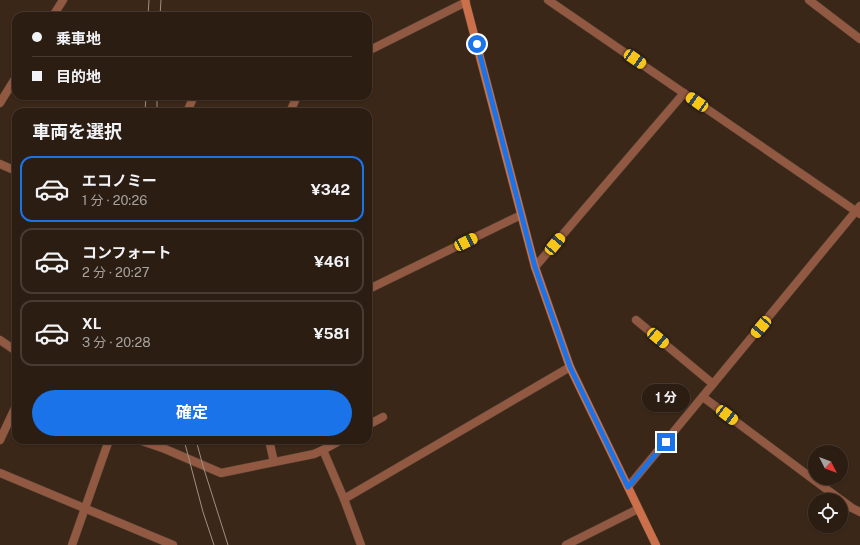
<!DOCTYPE html>
<html lang="ja">
<head>
<meta charset="utf-8">
<style>
	:root { --surface:#2c1d12; --page:#382a20; --text:#f1f3f6; --muted:#a6a29f; --line:#483b32; --accent:#1a73e8 }
	body { margin:0; font-family:"Public Sans","Noto Sans JP",sans-serif; background:var(--page); color:var(--text); height:100vh; display:flex; flex-direction:column; font-size:15px; white-space:nowrap }
	* { box-sizing:border-box; margin:0 }
	p { font-size:13px; color:var(--muted) }
	.icon { flex:none; width:22px; height:22px; fill:none; stroke:currentColor; stroke-width:2; stroke-linecap:round; stroke-linejoin:round }
	.map { position:relative; flex:1; overflow:hidden }
	.drawer { position:absolute; left:12px; top:108px; width:360px; height:336px; display:flex; flex-direction:column; background:var(--surface); border-radius:12px; box-shadow:0 1px 3px #0004,0 0 0 1px var(--line) }
	.drawer>* { flex:none }
	.top-card { position:absolute; left:12px; top:12px; width:360px; height:88px; border-radius:12px; box-shadow:0 1px 3px #0004,0 0 0 1px var(--line); display:grid; align-content:center; height:88px; padding:0 20px; background:var(--surface) }
	.needle { width:26px; rotate:132deg }
	.buttons { position:absolute; left:808px; top:445px; display:grid; gap:8px }
	.buttons a { display:grid; place-items:center; width:40px; height:40px; border-radius:50%; background:var(--surface); box-shadow:0 1px 3px #0004,0 0 0 1px var(--line); font-size:20px }
	.end { position:absolute; width:18px; height:18px; margin:-9px; border:5px solid #1a73e8; background:#fff; box-shadow:0 0 0 2px #fff }
	.from { border-radius:50% }
	.bubble { position:absolute; height:28px; border-radius:14px; background:var(--surface); box-shadow:0 1px 3px #0004,0 0 0 1px var(--line); font-size:13px; font-weight:700; line-height:28px; text-align:center }
	.car { position:absolute; width:12px; height:24px; margin:-12px -6px; border-radius:5px; box-shadow:0 0 3px 1px #0007; background:linear-gradient(#f5c518 24%,#345 0 40%,#f5c518 0 76%,#345 0 86%,#f5c518 0) }
	.top-card b { display:flex; align-items:center; gap:14px; height:38px; font-size:15px }
	.top-card b+b { border-top:1px solid var(--line) }
	.top-card i { width:10px; height:10px; background:var(--text) }
	ul { padding:0; list-style:none }
	li { display:flex; align-items:center; gap:12px; height:66px; margin:0 8px 6px; padding:0 12px; border:2px solid var(--line); border-radius:12px }
	li div { flex:1 }
	li b { display:block; font-size:15px }
	li em { font-style:normal; font-weight:700 }
	li.selected { border-color:var(--accent) }
	li>.icon { width:36px; height:36px; stroke-width:1.5 }
	h2 { padding:0 20px; font-size:18px; line-height:48px }
	.primary-button { display:flex; gap:8px; margin-top:auto; padding:8px 20px }
	.primary-button a { flex:1; height:46px; border-radius:24px; background:var(--accent); color:#fff; font-size:16px; font-weight:700; line-height:46px; text-align:center }
	.map>svg:first-child { display:block }
	.lines { fill:none; stroke-linecap:round; stroke-linejoin:round }
	.lane-casing { stroke:#554335; stroke-width:9 }
	.street-casing { stroke:#554335; stroke-width:9 }
	.secondary-casing { stroke:#554335; stroke-width:9 }
	.lane { stroke:#925942; stroke-width:8 }
	.street { stroke:#925942; stroke-width:8 }
	.secondary { stroke:#cb704a; stroke-width:8 }
	.tram { stroke:#9f9084; stroke-width:1 }
	.route { stroke:#1a73e8; stroke-width:5 }
</style>
</head>
<body>
<div class="map">
<svg width="860" height="545" viewBox="0 0 860 545">
	<rect width="100%" height="100%" fill="#3a2718"/>
	<g class="lines">
		<g class="lane-casing">
			<g id="lane">
				<path d="M 368,51 L 466,2"/>
				<path d="M 187,112 L 194,96"/>
				<path d="M 290,112 L 297,96"/>
				<path d="M 0,164 L 16,171"/>
				<path d="M 371,288 L 521,215"/>
				<path d="M 636,320 L 713,384"/>
				<path d="M 703,397 L 841,500"/>
				<path d="M 368,425 L 383,417"/>
				<path d="M 0,440 L 16,406"/>
				<path d="M 269,440 L 274,462"/>
				<path d="M 323,450 L 341,440"/>
				<path d="M 0,473 L 173,545"/>
				<path d="M 344,499 L 570,367"/>
				<path d="M 841,500 L 852,508 L 860,512"/>
			</g>
		</g>
		<g class="street-casing">
			<g id="street">
				<path d="M 548,0 L 860,214"/>
				<path d="M 809,0 L 860,39"/>
				<path d="M 53,16 L 63,0"/>
				<path d="M 0,103 L 16,77"/>
				<path d="M 535,267 L 684,93"/>
				<path d="M 0,340 L 16,351"/>
				<path d="M 139,440 L 165,449 L 221,473 L 314,454 L 323,450 L 344,499 L 361,545"/>
				<path d="M 628,487 L 860,206"/>
				<path d="M 72,545 L 109,440"/>
				<path d="M 566,545 L 638,509"/>
			</g>
		</g>
		<g class="secondary-casing">
			<path id="secondary" d="M 465,0 L 535,267 L 570,367 L 656,545"/>
		</g>
		<use href="#lane" class="lane"/>
		<use href="#street" class="street"/>
		<use href="#secondary" class="secondary"/>
		<g class="tram">
			<path d="M 148,16 L 149,0"/>
			<path d="M 160,16 L 161,0"/>
			<path d="M 157,96 L 157,112"/>
			<path d="M 145,112 L 146,96"/>
			<path d="M 184,440 L 203,512 L 214,545"/>
			<path d="M 196,440 L 203,466 L 228,545"/>
		</g>
	</g>
	<g class="lines">
		<path class="route" d="M 477,44 L 535,267 L 570,367 L 628,487 L 666,442"/>
	</g>
</svg>
<div class="buttons">
<a><svg class="needle" viewBox="-14 -14 28 28"><path d="M0-13l5 13h-10z" fill="#e53935"/><path d="M0 13l5-13h-10z" fill="#a6a29f"/></svg></a>
<a><svg class="icon" aria-label="locate" viewBox="0 0 24 24"><circle cx="12" cy="12" r="6"/><path d="M12 2v4M12 18v4M2 12h4M18 12h4"/></svg></a>
</div>
<i class="end from" style="left:477px;top:44px"></i>
<i class="end" style="left:666px;top:442px"></i>
<div class="bubble" style="left:642px;top:384px;width:48px">1 分</div>
<i class="car" style="left:635px;top:59px;rotate:124deg"></i>
<i class="car" style="left:697px;top:102px;rotate:304deg"></i>
<i class="car" style="left:466px;top:242px;rotate:64deg"></i>
<i class="car" style="left:555px;top:244px;rotate:40deg"></i>
<i class="car" style="left:761px;top:327px;rotate:220deg"></i>
<i class="car" style="left:658px;top:338px;rotate:130deg"></i>
<i class="car" style="left:727px;top:415px;rotate:127deg"></i>
<div class="top-card">
<b><i class="from"></i>乗車地</b>
<b><i></i>目的地</b>
</div>
<section class="drawer">
<h2>車両を選択</h2>
<ul>
<li class="selected"><svg class="icon" aria-label="car" viewBox="0 0 24 24"><path d="M5 17H2v-5l4-1 3-4h7l3 4 3 1v5h-3M9 17h6M6 11h13"/><circle cx="7" cy="17" r="2"/><circle cx="17" cy="17" r="2"/></svg><div><b>エコノミー</b><p>1 分 · 20:26</p></div><em>¥342</em></li>
<li><svg class="icon" aria-label="car" viewBox="0 0 24 24"><path d="M5 17H2v-5l4-1 3-4h7l3 4 3 1v5h-3M9 17h6M6 11h13"/><circle cx="7" cy="17" r="2"/><circle cx="17" cy="17" r="2"/></svg><div><b>コンフォート</b><p>2 分 · 20:27</p></div><em>¥461</em></li>
<li><svg class="icon" aria-label="car" viewBox="0 0 24 24"><path d="M5 17H2v-5l4-1 3-4h7l3 4 3 1v5h-3M9 17h6M6 11h13"/><circle cx="7" cy="17" r="2"/><circle cx="17" cy="17" r="2"/></svg><div><b>XL</b><p>3 分 · 20:28</p></div><em>¥581</em></li>
</ul>
<div class="primary-button"><a>確定</a></div>
</section>
</div>
</body>
</html>
